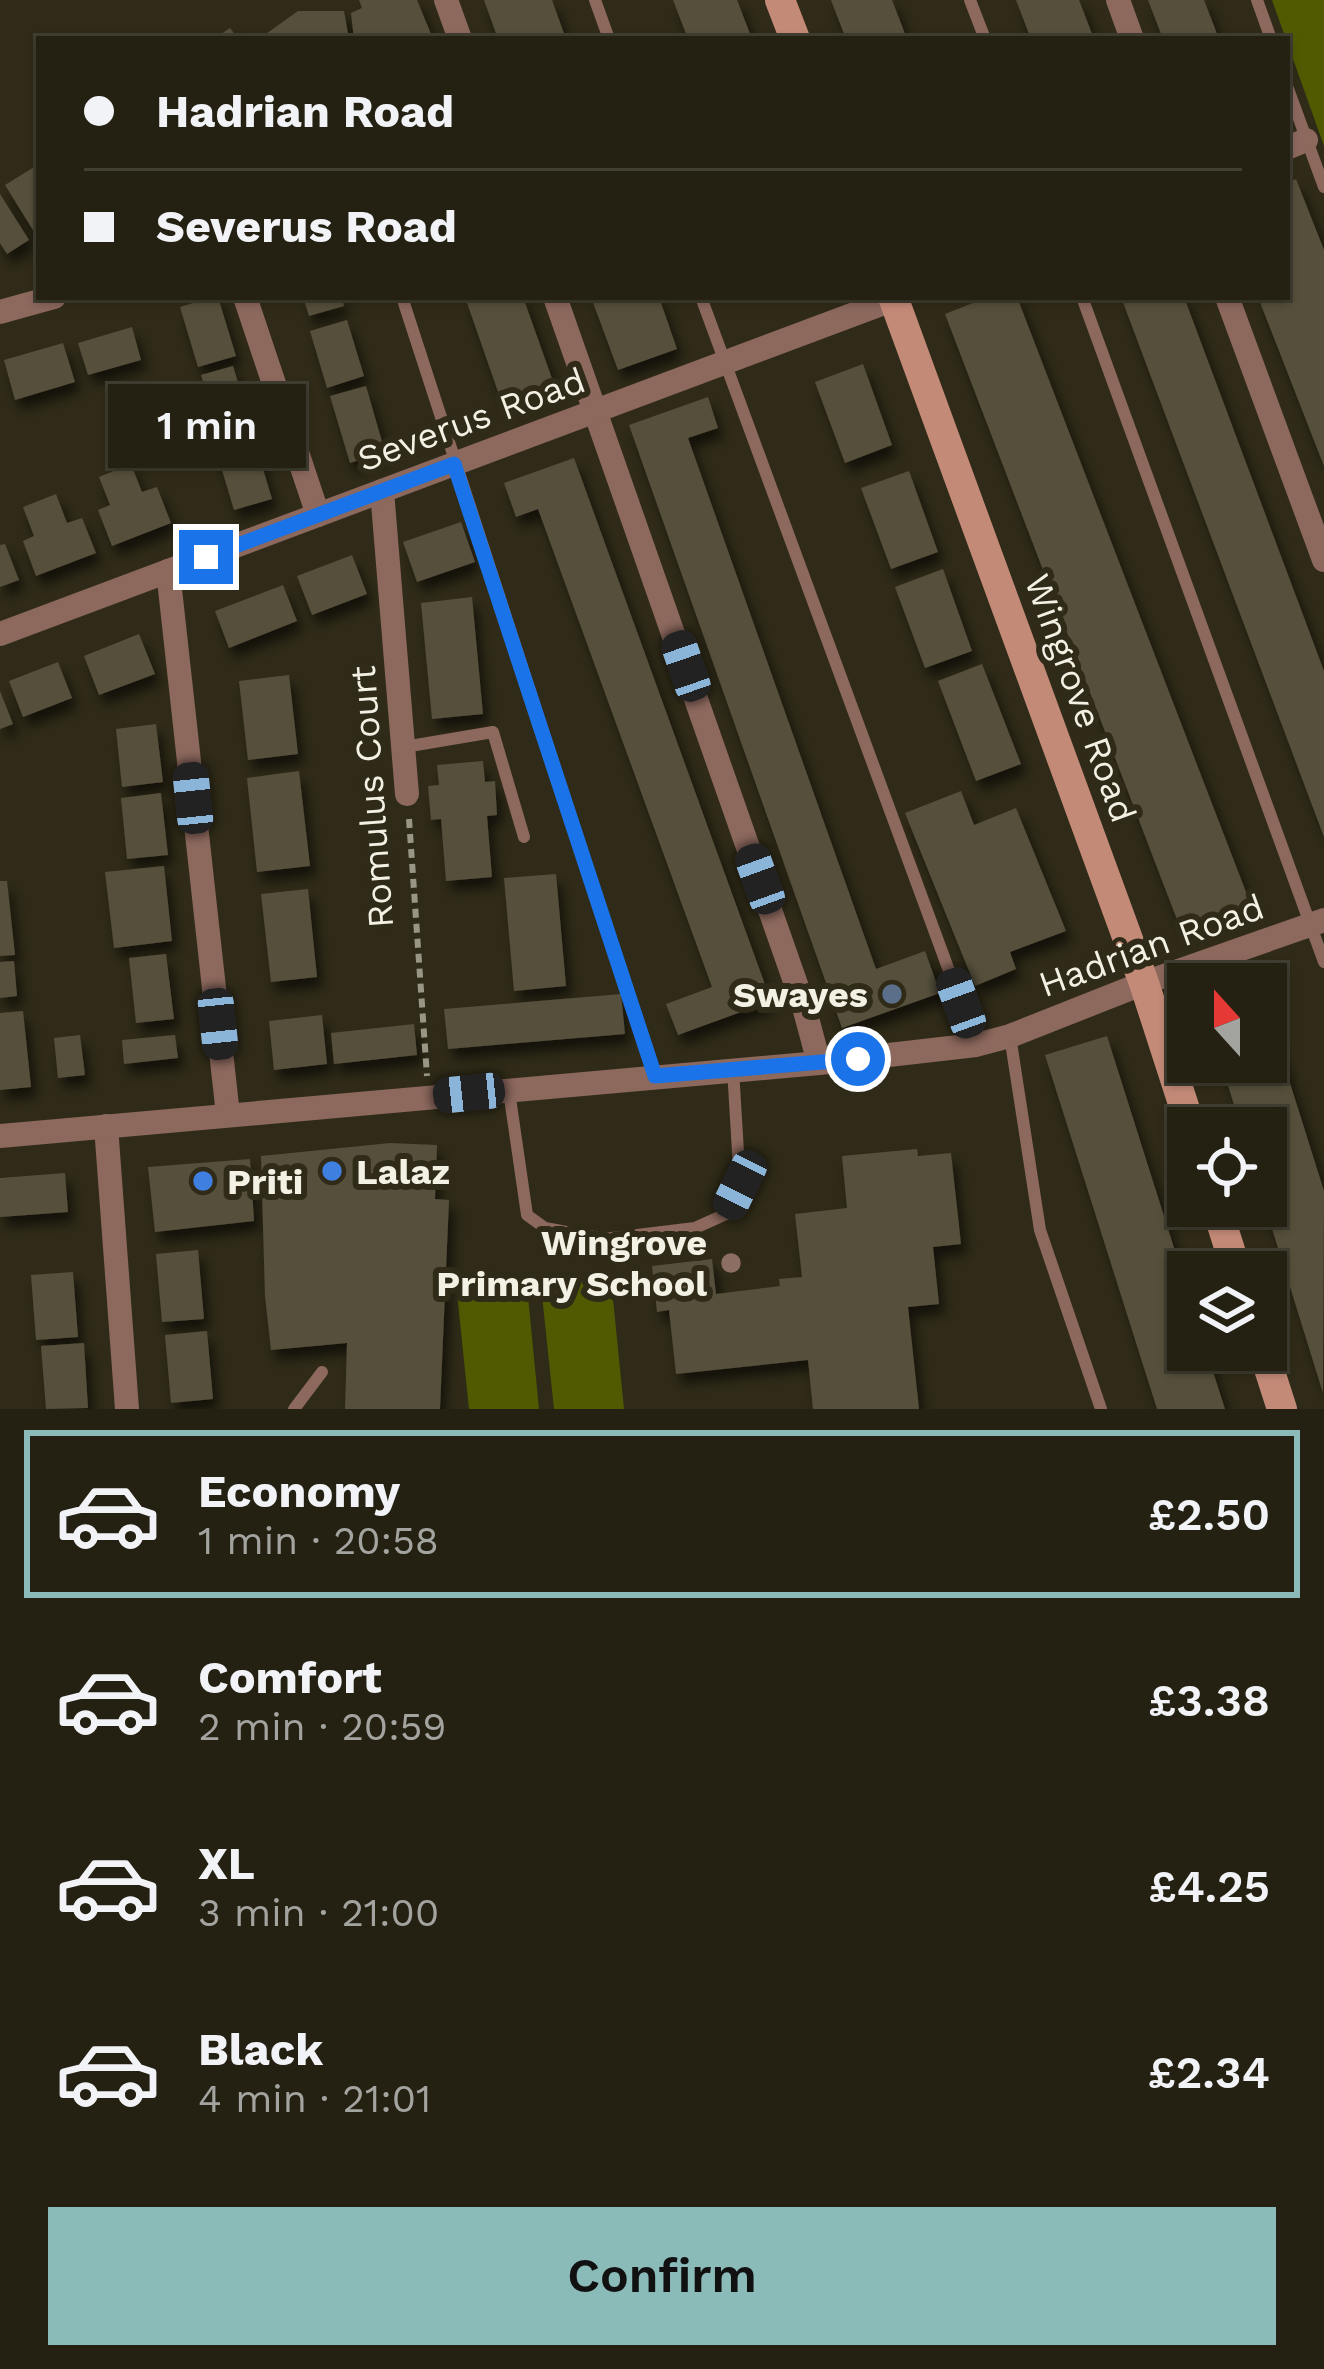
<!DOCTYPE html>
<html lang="en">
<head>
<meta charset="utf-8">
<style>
	:root { --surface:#242012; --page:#2c281b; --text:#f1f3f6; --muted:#a3a39f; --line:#413e32; --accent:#8bbbb9 }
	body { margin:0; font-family:"Work Sans",sans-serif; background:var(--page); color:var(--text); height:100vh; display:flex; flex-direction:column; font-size:45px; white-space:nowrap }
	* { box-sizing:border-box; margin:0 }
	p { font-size:39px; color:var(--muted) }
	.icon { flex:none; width:66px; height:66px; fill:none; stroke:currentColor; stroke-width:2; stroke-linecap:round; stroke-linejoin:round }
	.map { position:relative; height:1409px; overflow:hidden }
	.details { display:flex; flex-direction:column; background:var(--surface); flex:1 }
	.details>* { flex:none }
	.guide { position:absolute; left:36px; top:36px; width:1254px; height:264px; border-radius:0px; box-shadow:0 3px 9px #0004,0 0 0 3px var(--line); display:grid; align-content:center; height:264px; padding:0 48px; background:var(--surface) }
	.needle { width:78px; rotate:339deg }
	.tools { position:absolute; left:1167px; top:963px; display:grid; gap:24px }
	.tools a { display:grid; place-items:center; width:120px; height:120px; border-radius:0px; background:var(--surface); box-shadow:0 3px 9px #0004,0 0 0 3px var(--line); font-size:60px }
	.end { position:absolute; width:54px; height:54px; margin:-27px; border:15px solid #1a73e8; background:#fff; box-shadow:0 0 0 6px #fff }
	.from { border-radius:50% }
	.bubble { position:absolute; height:84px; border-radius:0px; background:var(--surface); box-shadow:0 3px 9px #0004,0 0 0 3px var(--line); font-size:39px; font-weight:600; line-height:84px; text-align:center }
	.car { position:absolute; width:36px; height:72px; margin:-36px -18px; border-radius:15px; box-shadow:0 0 9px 3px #0007; background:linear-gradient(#222 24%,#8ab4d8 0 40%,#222 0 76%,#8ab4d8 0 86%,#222 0) }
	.guide b { display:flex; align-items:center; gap:42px; height:114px; font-size:45px }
	.guide b+b { border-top:3px solid var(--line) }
	.guide i { width:30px; height:30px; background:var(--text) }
	ul { padding:21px 0 0; list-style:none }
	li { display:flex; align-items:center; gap:36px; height:168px; margin:0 24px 18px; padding:0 24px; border:6px solid transparent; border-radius:0px }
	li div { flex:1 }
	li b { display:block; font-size:45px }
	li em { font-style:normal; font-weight:600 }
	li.active { border-color:var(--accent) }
	li>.icon { width:108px; height:108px; stroke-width:1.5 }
	.action { display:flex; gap:24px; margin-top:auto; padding:24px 48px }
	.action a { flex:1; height:138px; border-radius:0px; background:var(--accent); color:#111; font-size:48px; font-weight:600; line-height:138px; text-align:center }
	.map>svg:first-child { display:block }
	.green { fill:#515a00 }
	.building { fill:#554f3b; filter:url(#shadow) }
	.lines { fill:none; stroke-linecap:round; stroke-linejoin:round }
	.path { stroke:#999686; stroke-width:6; stroke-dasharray:9 6; stroke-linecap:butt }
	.lane { stroke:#8c685d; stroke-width:12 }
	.street { stroke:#8c685d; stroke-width:24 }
	.secondary { stroke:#c48a78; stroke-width:30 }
	.route { stroke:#1a73e8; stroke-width:15 }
	.service-dot { fill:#5c6f8a; stroke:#302b18; stroke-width:4.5 }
	.shop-dot { fill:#3f7fe0; stroke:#302b18; stroke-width:4.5 }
	.education-dot { fill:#8d6e63; stroke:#302b18; stroke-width:4.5 }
	.labels { text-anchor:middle; stroke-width:12; stroke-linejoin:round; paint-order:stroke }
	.street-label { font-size:36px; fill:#f3f0e4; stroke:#302b18 }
	.poi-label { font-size:36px; font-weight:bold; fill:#f3f0e4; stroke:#302b18; text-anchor:end }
</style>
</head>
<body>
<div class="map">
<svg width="1324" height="1409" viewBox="0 0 1324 1409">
	<defs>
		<filter id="shadow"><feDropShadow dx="5.5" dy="10" stdDeviation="6" flood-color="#0009"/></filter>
	</defs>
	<rect width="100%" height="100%" fill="#302b18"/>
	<g class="green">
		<path d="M 1272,0 L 1324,0 L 1324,146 Z"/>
		<path d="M 611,1279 L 624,1409 L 554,1409 L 541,1286 Z"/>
		<path d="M 527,1286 L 539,1409 L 469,1409 L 457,1293 Z"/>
	</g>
	<g class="building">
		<path d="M 359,0 L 417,0 L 433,39 L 354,39 L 351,13 L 362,8 Z"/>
		<path d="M 484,0 L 552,0 L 566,39 L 498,39 Z"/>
		<path d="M 673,0 L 737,0 L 752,39 L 688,39 Z"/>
		<path d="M 831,0 L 892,0 L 907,39 L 846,39 Z"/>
		<path d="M 1016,0 L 1079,0 L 1094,39 L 1031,39 Z"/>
		<path d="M 1148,0 L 1204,0 L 1219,39 L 1163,39 Z"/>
		<path d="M 298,11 L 344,11 L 349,39 L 259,39 Z"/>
		<path d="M 230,28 L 238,39 L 214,39 Z"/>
		<path d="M 39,164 L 39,233 L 36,235 L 5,185 Z"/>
		<path d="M 1296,179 L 1324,250 L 1324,466 L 1258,297 L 1287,297 L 1287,183 Z"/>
		<path d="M 0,194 L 29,240 L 7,254 L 0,243 Z"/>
		<path d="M 213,297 L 218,297 L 236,356 L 198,367 L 180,307 Z"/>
		<path d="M 303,297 L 342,297 L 344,306 L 309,316 Z"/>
		<path d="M 465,297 L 523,297 L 555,387 L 503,406 Z"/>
		<path d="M 591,297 L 659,297 L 677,349 L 618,370 Z"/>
		<path d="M 988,297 L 1017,297 L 1251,905 L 1181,930 L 945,314 Z"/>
		<path d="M 1121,297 L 1184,297 L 1324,671 L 1324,837 Z"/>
		<path d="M 347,320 L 364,376 L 327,388 L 310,331 Z"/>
		<path d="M 132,327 L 141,360 L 88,375 L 78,343 Z"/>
		<path d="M 63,343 L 75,382 L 15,400 L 4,360 Z"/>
		<path d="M 863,364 L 892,445 L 845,463 L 815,382 Z"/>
		<path d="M 233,366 L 250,423 L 218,432 L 201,375 Z"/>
		<path d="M 366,386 L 385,452 L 350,463 L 330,396 Z"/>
		<path d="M 708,397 L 718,428 L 688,438 L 876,969 L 925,951 L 940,993 L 842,1028 L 629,425 Z"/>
		<path d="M 251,429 L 272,499 L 234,510 L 213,440 Z"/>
		<path d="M 574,458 L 771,1001 L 678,1035 L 666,1004 L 712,987 L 538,509 L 516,517 L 504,483 Z"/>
		<path d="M 131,464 L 142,492 L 157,487 L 171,523 L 112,546 L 98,510 L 110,505 L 99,477 Z"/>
		<path d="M 909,471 L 938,552 L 891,569 L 861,488 Z"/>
		<path d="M 56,494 L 67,523 L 82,518 L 96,553 L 36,576 L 23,541 L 34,536 L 23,507 Z"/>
		<path d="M 461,522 L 475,562 L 417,582 L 403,542 Z"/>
		<path d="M 5,544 L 19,580 L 0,587 L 0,545 Z"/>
		<path d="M 352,555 L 367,594 L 312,615 L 297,576 Z"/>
		<path d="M 943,569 L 972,651 L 925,668 L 895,587 Z"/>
		<path d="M 283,585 L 297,621 L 229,648 L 215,611 Z"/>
		<path d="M 472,597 L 483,714 L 432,719 L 421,603 Z"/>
		<path d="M 139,634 L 155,674 L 99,695 L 84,656 Z"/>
		<path d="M 58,662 L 72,698 L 23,717 L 9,681 Z"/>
		<path d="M 982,664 L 1021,764 L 976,781 L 938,681 Z"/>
		<path d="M 289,675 L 298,754 L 248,760 L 239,681 Z"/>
		<path d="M 0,691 L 13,724 L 0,729 Z"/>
		<path d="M 156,724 L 163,782 L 122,787 L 116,729 Z"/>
		<path d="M 483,761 L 485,782 L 495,781 L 497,815 L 487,816 L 492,877 L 446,881 L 441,819 L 431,820 L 428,786 L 439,785 L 437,765 Z"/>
		<path d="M 299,771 L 310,866 L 257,872 L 247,778 Z"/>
		<path d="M 961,791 L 974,825 L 1016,808 L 1066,931 L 1010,952 L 1016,969 L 975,986 L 905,813 Z"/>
		<path d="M 161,793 L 168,855 L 127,859 L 121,798 Z"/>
		<path d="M 164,866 L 172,941 L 114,948 L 105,872 Z"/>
		<path d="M 556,874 L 566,986 L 514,991 L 504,878 Z"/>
		<path d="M 0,881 L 7,881 L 15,955 L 0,956 Z"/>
		<path d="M 308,889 L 317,977 L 271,982 L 261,894 Z"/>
		<path d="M 166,954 L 174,1019 L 136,1023 L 129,958 Z"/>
		<path d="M 14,961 L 17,996 L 0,998 L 0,962 Z"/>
		<path d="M 1257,975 L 1260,984 L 1232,984 L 1231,983 Z"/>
		<path d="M 621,994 L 625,1034 L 448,1049 L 444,1009 Z"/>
		<path d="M 1266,1007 L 1324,1191 L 1323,1393 L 1265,1206 L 1266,1128 L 1241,1128 L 1221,1062 L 1266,1062 Z"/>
		<path d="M 23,1011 L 31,1087 L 0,1090 L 0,1013 Z"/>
		<path d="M 322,1015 L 327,1064 L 274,1070 L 269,1021 Z"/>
		<path d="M 414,1024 L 417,1055 L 334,1064 L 331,1033 Z"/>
		<path d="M 80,1035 L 85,1075 L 58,1078 L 54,1038 Z"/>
		<path d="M 175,1035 L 178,1058 L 124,1064 L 122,1040 Z"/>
		<path d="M 1107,1036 L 1188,1292 L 1188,1350 L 1206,1350 L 1225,1409 L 1157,1409 L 1045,1055 Z"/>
		<path d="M 390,1143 L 437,1145 L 435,1199 L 449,1200 L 440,1409 L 345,1409 L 347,1343 L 271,1350 L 265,1296 L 261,1156 Z"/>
		<path d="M 917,1149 L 918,1156 L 951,1153 L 961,1244 L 933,1247 L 939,1304 L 908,1307 L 919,1409 L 813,1409 L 808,1360 L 676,1374 L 669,1310 L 657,1312 L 652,1266 L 712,1259 L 716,1294 L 780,1286 L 779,1279 L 802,1277 L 795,1214 L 847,1208 L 842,1156 Z"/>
		<path d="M 250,1159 L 254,1221 L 155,1232 L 148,1167 Z"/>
		<path d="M 65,1173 L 68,1212 L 0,1217 L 0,1178 Z"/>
		<path d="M 198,1250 L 204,1319 L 162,1322 L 156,1254 Z"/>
		<path d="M 73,1272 L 78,1337 L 36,1340 L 31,1275 Z"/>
		<path d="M 207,1331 L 213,1399 L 171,1403 L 165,1335 Z"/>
		<path d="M 84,1343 L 88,1408 L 46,1409 L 41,1346 Z"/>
	</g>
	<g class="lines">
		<path class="path" d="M 409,819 L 427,1076"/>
		<g class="lane">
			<path d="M 595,0 L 609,39"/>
			<path d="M 970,0 L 985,39"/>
			<path d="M 1257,0 L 1271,39"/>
			<path d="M 1287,86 L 1324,187"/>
			<path d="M 402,297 L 655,1076"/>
			<path d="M 701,297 L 976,1044"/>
			<path d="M 1082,297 L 1324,962"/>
			<path d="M 404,747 L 493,732 L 524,837"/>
			<path d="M 1010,1036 L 1040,1230 L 1101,1409"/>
			<path d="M 509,1091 L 527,1215 L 545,1228 L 604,1239 L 695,1228 L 726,1214 L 740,1185 L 733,1069"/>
			<path d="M 294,1409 L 322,1372"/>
		</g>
		<g class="street">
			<path d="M 446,0 L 460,39"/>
			<path d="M 1118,0 L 1132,39"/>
			<path d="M 1287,148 L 1306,140"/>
			<path d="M 245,297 L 318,515"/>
			<path d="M 555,297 L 804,1007 L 819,1063"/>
			<path d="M 1227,297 L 1324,560"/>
			<path d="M 0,312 L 54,297"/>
			<path d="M 382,491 L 407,794"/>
			<path d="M 168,571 L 228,1115"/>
			<path d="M 0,634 L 900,297"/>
			<path d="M 106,1126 L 127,1409"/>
			<path d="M 0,1136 L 819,1063 L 976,1045 L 1010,1036 L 1144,983 L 1324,920"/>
		</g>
		<g class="secondary">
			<path d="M 780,0 L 795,39"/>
			<path d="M 893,297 L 1144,983 L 1191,1128"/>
			<path d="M 1216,1206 L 1237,1272"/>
			<path d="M 1263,1350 L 1282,1409"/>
		</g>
	</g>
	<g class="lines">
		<path class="route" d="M 206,557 L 454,464 L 655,1076 L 858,1059"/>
	</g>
	<circle class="service-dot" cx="892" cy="994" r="12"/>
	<g class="shop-dot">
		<circle cx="332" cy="1171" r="12"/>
		<circle cx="203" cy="1181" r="12"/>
	</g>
	<circle class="education-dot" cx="731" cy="1263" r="12"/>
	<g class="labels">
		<g class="street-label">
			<text transform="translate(471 419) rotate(-20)" y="13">Severus Road</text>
			<text transform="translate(1081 698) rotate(70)" y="13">Wingrove Road</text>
			<text transform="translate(371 797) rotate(-94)" y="13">Romulus Court</text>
			<text transform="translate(1151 945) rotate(-20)" y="13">Hadrian Road</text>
		</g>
		<g class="poi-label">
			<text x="868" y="1007">Swayes</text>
			<text x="356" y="1184" text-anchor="start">Lalaz</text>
			<text x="227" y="1194" text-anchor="start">Priti</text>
			<text x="707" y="1255">Wingrove<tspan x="707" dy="41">Primary School</tspan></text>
		</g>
	</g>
</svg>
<div class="tools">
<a><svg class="needle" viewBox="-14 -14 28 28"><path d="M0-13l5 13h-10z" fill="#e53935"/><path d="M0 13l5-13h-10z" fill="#a3a39f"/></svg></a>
<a><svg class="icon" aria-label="locate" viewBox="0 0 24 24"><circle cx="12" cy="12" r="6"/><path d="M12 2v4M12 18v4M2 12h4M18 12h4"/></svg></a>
<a><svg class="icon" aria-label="layers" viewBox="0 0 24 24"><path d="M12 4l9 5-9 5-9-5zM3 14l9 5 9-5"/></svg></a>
</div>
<i class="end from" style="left:858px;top:1059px"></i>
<i class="end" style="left:206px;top:557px"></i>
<div class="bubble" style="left:108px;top:384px;width:198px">1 min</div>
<i class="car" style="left:686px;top:666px;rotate:341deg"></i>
<i class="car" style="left:193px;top:798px;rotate:354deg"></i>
<i class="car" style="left:760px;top:879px;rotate:340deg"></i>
<i class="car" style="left:961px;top:1003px;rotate:340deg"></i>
<i class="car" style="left:218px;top:1024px;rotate:174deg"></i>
<i class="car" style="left:469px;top:1093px;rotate:264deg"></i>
<i class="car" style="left:740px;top:1185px;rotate:206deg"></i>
<div class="guide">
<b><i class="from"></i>Hadrian Road</b>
<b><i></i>Severus Road</b>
</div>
</div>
<section class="details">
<ul>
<li class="active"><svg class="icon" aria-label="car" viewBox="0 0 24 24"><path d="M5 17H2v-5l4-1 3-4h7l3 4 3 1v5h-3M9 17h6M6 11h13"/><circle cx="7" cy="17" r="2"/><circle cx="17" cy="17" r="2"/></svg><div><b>Economy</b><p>1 min · 20:58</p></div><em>£2.50</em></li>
<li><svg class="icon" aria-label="car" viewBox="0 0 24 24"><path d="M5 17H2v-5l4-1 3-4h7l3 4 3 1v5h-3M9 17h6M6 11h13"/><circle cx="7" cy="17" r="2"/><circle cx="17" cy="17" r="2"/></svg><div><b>Comfort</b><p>2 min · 20:59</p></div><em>£3.38</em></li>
<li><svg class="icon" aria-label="car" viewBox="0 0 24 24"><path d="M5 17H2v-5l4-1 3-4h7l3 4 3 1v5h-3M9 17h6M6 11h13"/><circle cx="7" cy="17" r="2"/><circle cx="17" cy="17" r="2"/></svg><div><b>XL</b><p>3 min · 21:00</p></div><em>£4.25</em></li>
<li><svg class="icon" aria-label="car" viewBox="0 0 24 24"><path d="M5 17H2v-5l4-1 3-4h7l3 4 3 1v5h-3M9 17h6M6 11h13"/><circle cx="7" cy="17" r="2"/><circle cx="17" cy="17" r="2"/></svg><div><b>Black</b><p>4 min · 21:01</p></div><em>£2.34</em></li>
</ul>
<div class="action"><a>Confirm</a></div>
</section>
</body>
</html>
